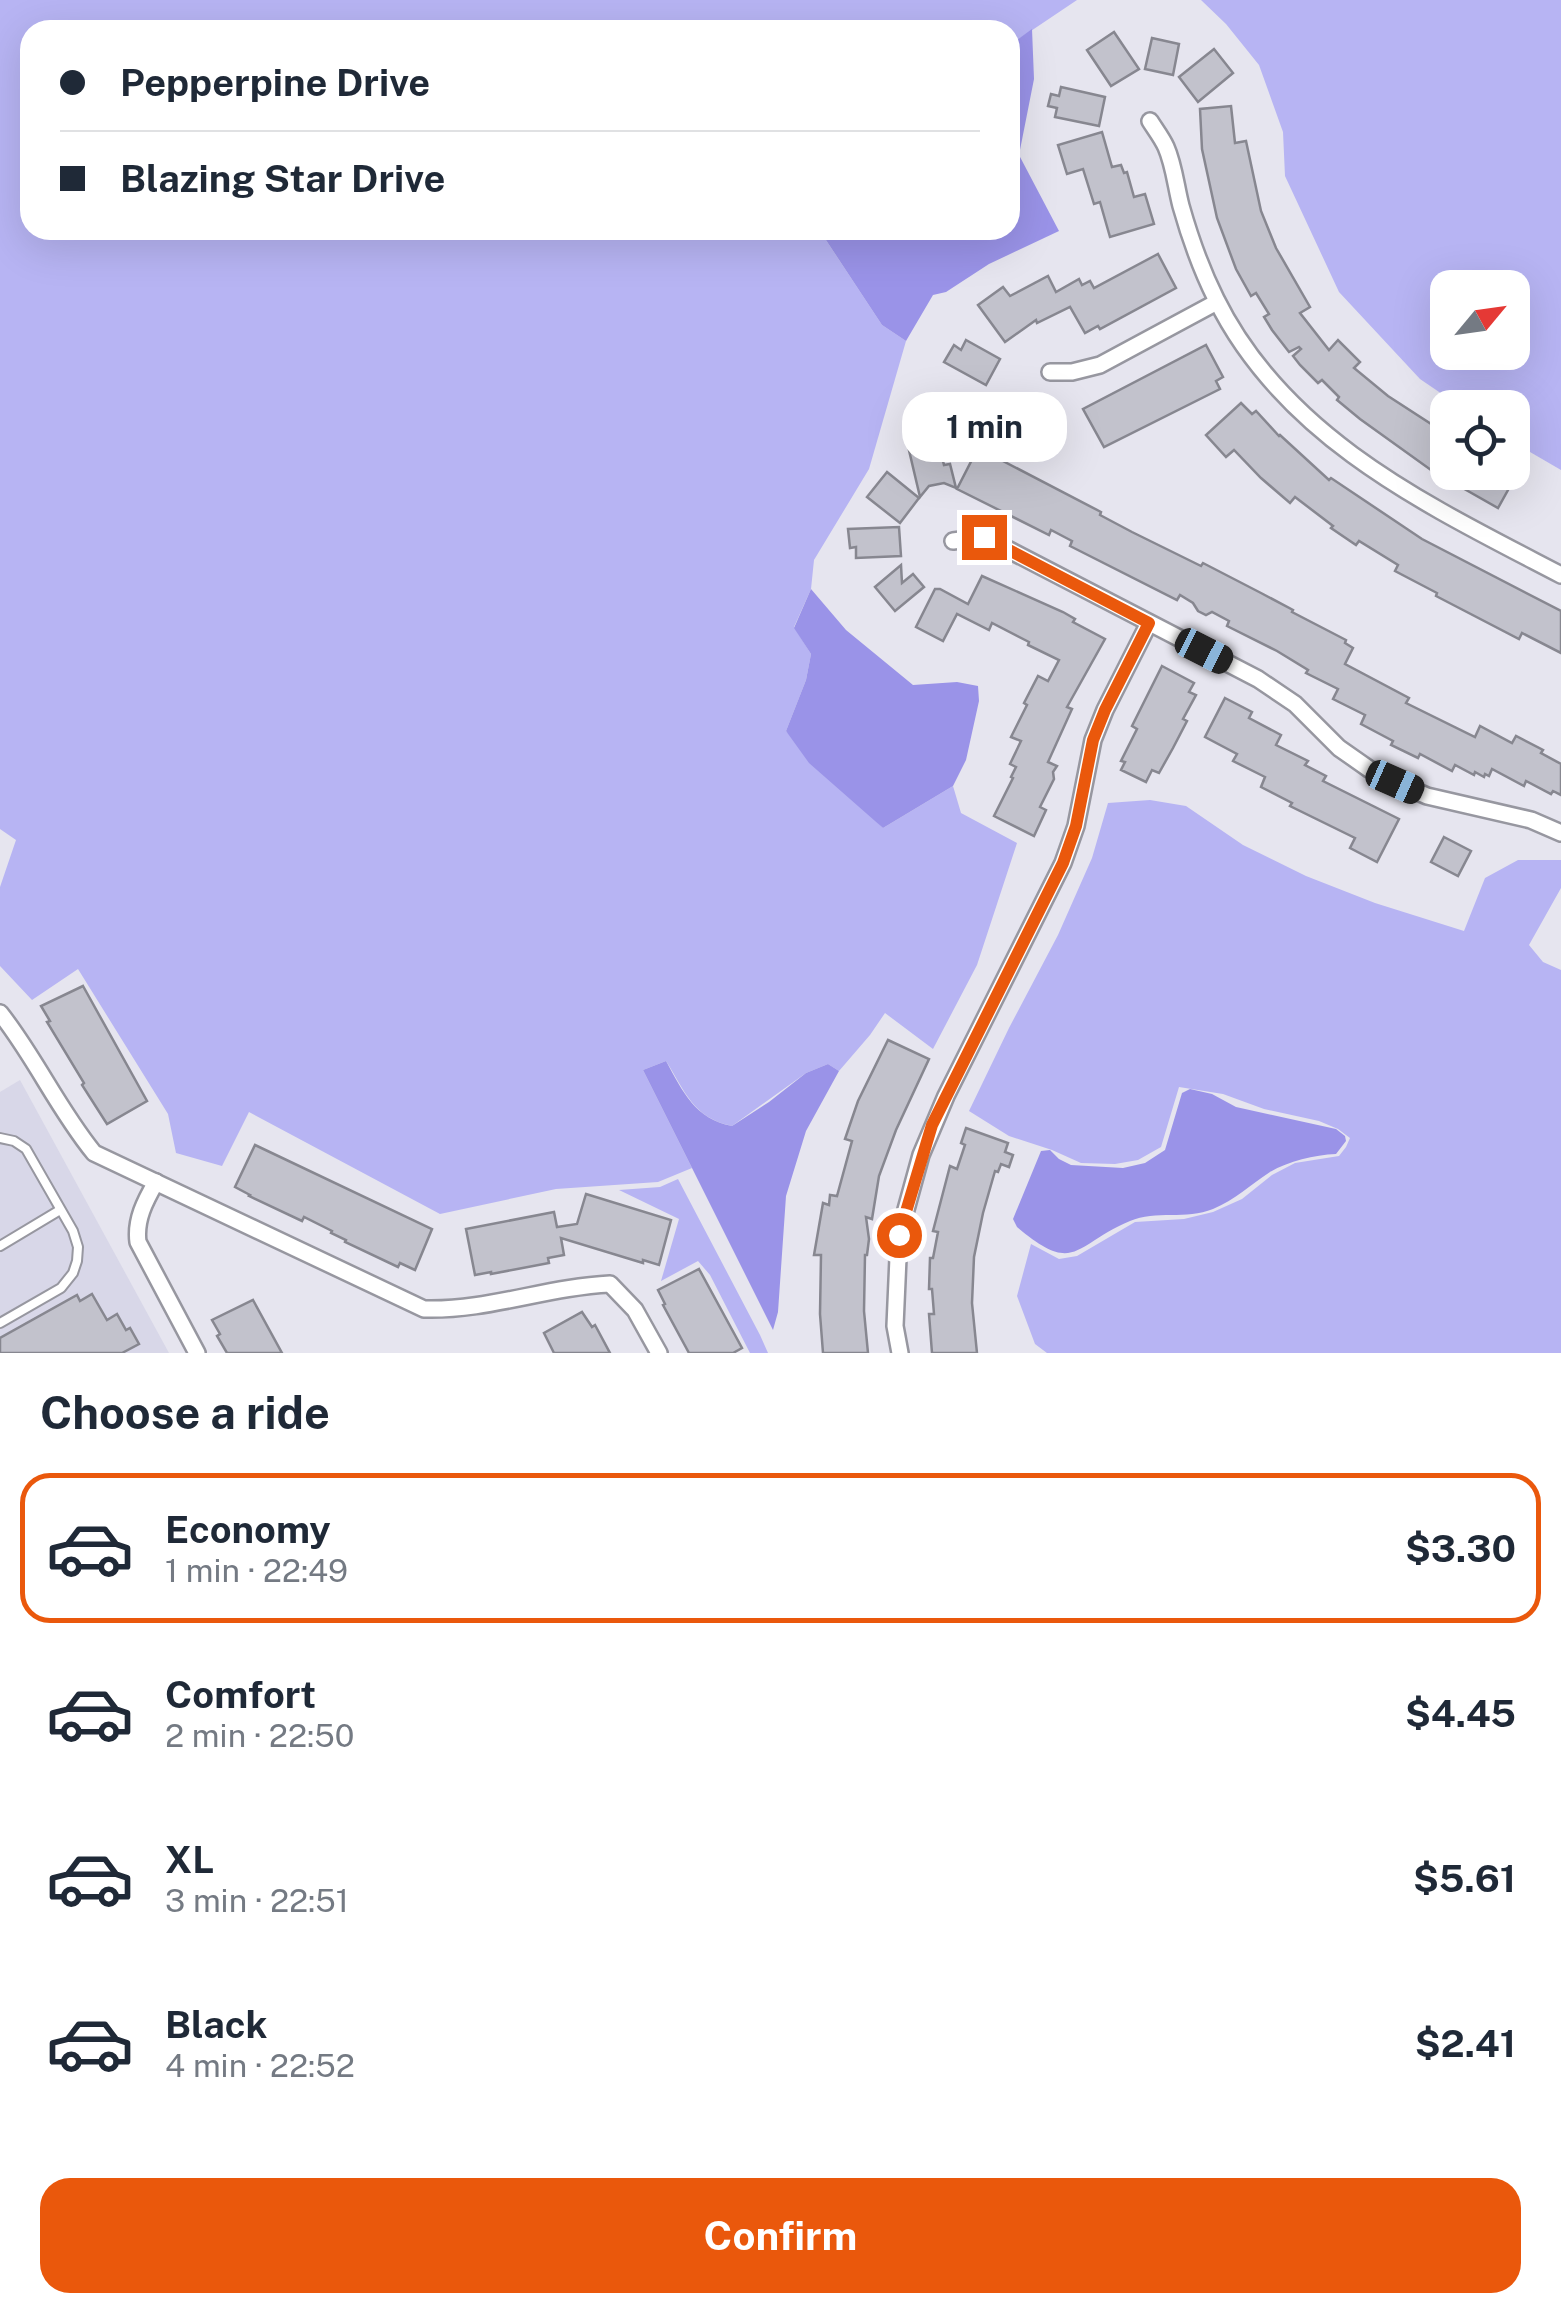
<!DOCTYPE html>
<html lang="en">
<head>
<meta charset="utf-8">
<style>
	:root { --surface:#fff; --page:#f2f2f3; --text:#1f2937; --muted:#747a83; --line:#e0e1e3; --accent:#ea580c }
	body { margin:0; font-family:"Public Sans",sans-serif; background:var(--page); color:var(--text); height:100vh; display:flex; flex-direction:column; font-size:38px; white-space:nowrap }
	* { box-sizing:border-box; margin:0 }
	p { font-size:32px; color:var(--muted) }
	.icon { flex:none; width:55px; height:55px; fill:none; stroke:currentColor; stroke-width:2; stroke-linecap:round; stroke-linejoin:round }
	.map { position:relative; height:1353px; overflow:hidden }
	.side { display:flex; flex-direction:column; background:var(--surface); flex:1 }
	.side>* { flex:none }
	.top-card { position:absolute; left:20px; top:20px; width:1000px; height:220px; border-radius:30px; box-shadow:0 10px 40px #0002; display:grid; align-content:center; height:220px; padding:0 40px; background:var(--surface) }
	.needle { width:65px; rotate:61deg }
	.buttons { position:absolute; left:1430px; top:270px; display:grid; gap:20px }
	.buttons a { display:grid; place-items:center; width:100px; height:100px; border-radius:20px; background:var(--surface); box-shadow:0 10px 40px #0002; font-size:50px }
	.end { position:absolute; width:45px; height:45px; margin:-22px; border:12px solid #ea580c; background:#fff; box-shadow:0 0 0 5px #fff }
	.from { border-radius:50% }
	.bubble { position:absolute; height:70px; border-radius:30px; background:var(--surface); box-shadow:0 10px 40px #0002; font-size:32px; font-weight:700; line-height:70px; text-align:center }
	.car { position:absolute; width:30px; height:60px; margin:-30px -15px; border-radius:12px; box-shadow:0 0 8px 2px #0007; background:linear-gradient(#222 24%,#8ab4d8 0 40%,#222 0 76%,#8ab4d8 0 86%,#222 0) }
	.top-card b { display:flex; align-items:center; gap:35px; height:95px; font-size:38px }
	.top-card b+b { border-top:2px solid var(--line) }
	.top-card i { width:25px; height:25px; background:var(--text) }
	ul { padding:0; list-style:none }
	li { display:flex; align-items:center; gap:30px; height:150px; margin:0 20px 15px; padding:0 20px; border:5px solid transparent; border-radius:30px }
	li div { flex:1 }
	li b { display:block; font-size:38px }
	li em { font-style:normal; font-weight:700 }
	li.current { border-color:var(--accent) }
	li>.icon { width:90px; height:90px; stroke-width:1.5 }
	h2 { padding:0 40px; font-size:45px; line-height:120px }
	.button { display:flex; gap:20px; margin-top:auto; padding:20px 40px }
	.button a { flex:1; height:115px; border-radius:30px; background:var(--accent); color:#fff; font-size:40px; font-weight:700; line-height:115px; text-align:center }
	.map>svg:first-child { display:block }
	.built { fill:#d8d7e8 }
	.green { fill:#b7b4f3; fill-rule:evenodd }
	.water { fill:#9a93e8 }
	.building { fill:#c2c2cc; stroke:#878790; stroke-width:2.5 }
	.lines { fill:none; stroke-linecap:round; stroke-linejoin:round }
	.lane-casing { stroke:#9797a0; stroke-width:12 }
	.street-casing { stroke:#9797a0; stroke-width:20 }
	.lane { stroke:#fff; stroke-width:8 }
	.street { stroke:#fff; stroke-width:15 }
	.route { stroke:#ea580c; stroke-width:12 }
</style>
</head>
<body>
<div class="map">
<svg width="1561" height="1353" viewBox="0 0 1561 1353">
	<rect width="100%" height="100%" fill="#e6e5ef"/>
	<path class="built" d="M 20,1080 L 169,1353 L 0,1353 L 0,1092 Z"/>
	<g class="green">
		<path d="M 0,0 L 1077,0 L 1010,45 L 1010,30 L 30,30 L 30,230 L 824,230 L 822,234 L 882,325 L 906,341 L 869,469 L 814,560 L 811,589 L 794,627 L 811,654 L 806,680 L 786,731 L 883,828 L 953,786 L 961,813 L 1017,843 L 977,965 L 933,1049 L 885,1013 L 870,1035 L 839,1071 L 828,1064 L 806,1073 L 732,1126 C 693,1118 685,1091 666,1061 L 643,1070 L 692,1168 L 658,1182 L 556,1189 L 440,1214 L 249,1112 L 222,1166 L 176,1153 L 168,1114 L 78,969 L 32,1000 L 0,966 L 0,887 L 16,840 L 0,829 Z"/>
		<path d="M 1201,0 L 1561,0 L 1561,470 L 1513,442 L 1512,408 L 1461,407 L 1420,379 L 1339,292 L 1285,176 L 1283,132 L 1259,65 L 1226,24 ZM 1448,288 L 1512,288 L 1512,352 L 1448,352 Z"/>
		<path d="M 1150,800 L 1186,806 L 1243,845 L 1306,876 L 1375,903 L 1464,931 L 1485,878 L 1518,860 L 1561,860 L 1561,888 L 1529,945 L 1543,962 L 1561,970 L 1561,1353 L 1047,1353 L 1035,1344 L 1017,1296 L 1031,1244 L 1059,1259 L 1077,1256 L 1135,1222 L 1184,1219 L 1213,1212 L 1242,1199 L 1272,1175 L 1295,1163 L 1339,1156 L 1346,1147 L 1350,1138 L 1338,1129 L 1319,1121 L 1264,1109 L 1223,1094 L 1179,1087 L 1161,1147 L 1138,1160 L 1115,1164 L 1081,1163 L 1052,1150 L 1009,1136 L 969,1111 L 1009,1028 L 1058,935 L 1092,858 L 1108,803 Z"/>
		<path d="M 678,1179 L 760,1335 L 768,1353 L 750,1353 L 710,1275 L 698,1261 L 661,1281 L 679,1219 L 619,1190 L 660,1187 Z"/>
	</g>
	<g class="water">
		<path d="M 1032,29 L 1034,79 L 1019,155 L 1059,231 L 989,264 L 946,292 L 933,295 L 906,341 L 882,325 L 822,234 L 824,230 L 1010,230 L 1010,45 Z"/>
		<path d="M 811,589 L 846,630 L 913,685 L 957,682 L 978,686 L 979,701 L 966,760 L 953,786 L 883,828 L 809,763 L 786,731 L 806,680 L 811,654 L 794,628 Z"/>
		<path d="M 666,1061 C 683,1092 695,1119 732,1126 L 769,1102 L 806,1073 L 828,1064 L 839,1071 L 806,1131 L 786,1196 L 778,1312 L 773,1330 L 643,1070 Z"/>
		<path d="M 1190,1089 L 1212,1094 L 1236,1107 L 1336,1129 L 1345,1136 L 1346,1141 L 1336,1154 C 1314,1155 1289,1161 1270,1172 C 1250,1185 1235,1200 1213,1209 C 1186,1220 1156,1210 1130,1221 C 1074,1244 1076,1277 1017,1227 L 1013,1219 L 1041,1151 L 1050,1150 L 1059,1159 L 1071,1165 L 1123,1168 L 1145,1163 L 1165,1150 L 1182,1093 Z"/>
	</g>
	<g class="building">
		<path d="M 1114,32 L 1139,69 L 1111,86 L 1087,50 Z"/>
		<path d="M 1152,38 L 1179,44 L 1173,75 L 1145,69 Z"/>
		<path d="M 1214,49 L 1233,73 L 1198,102 L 1179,77 Z"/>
		<path d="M 1061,87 L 1105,97 L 1099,126 L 1055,117 L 1057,108 L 1048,106 L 1051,94 L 1059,96 Z"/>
		<path d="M 1231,106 L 1235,143 L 1246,141 L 1261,211 L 1276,248 L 1310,307 L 1300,313 L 1329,350 L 1338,340 L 1360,362 L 1354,368 L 1388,396 L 1448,435 L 1448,472 L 1518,472 L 1498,508 L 1431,470 L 1360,419 L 1337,400 L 1339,397 L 1322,380 L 1318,383 L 1300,365 L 1293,356 L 1301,349 L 1299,347 L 1289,352 L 1272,330 L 1264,317 L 1269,314 L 1256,293 L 1251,296 L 1236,269 L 1217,218 L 1202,149 L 1200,109 Z"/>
		<path d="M 1102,132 L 1112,167 L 1121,165 L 1124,173 L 1127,172 L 1134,197 L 1145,194 L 1154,224 L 1110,237 L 1100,202 L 1094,204 L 1083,169 L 1067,174 L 1058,145 Z"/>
		<path d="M 1158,254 L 1176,288 L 1100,329 L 1098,326 L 1085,333 L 1070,307 L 1037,323 L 1036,320 L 1005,342 L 978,305 L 1003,287 L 1010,296 L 1048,276 L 1056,292 L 1079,279 L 1082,285 L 1090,281 L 1094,288 Z"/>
		<path d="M 966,340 L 1000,359 L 986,385 L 944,362 L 954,345 L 961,350 Z"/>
		<path d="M 1206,345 L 1223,377 L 1216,381 L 1220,389 L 1104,447 L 1083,409 Z"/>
		<path d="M 1241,403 L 1252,414 L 1256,411 L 1279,436 L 1280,435 L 1329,480 L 1331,478 L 1422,539 L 1561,611 L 1561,653 L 1522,633 L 1519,639 L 1436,596 L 1437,593 L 1395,571 L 1398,565 L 1359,541 L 1356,545 L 1331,528 L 1333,526 L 1295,497 L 1290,503 L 1261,478 L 1234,450 L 1226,457 L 1206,435 Z"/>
		<path d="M 926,432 L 928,440 L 937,438 L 944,465 L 950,464 L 956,488 L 944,483 L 929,486 L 920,497 L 908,446 L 916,443 L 914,435 Z"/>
		<path d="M 978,448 L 1101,512 L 1100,515 L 1132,532 L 1201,566 L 1203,563 L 1261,593 L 1293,610 L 1292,612 L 1346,640 L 1345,643 L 1353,648 L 1345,664 L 1409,698 L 1406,703 L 1475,737 L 1480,726 L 1512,743 L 1516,736 L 1543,750 L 1541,753 L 1561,764 L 1561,795 L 1553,791 L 1551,794 L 1526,781 L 1524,786 L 1492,769 L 1489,776 L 1485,774 L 1484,777 L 1475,772 L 1474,775 L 1455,765 L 1452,771 L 1420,754 L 1418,758 L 1391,745 L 1393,741 L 1361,724 L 1365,715 L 1333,699 L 1338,689 L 1306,673 L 1308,670 L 1277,651 L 1227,626 L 1229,621 L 1212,612 L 1206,615 L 1198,611 L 1193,603 L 1180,595 L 1177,600 L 1070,546 L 1072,541 L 1051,530 L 1049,535 L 957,489 Z"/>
		<path d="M 887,472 L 919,498 L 900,523 L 867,497 Z"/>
		<path d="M 899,527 L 901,556 L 856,558 L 856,547 L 850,548 L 848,529 Z"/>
		<path d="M 901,565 L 902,583 L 913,574 L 924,587 L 895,611 L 875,587 Z"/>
		<path d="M 982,576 L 1063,612 L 1075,619 L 1073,622 L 1105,639 L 1067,707 L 1072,709 L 1048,762 L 1057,766 L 1053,772 L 1054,779 L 1040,807 L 1046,810 L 1034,836 L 994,816 L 1013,778 L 1011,777 L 1016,767 L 1010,764 L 1021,741 L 1011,737 L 1027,705 L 1024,703 L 1038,676 L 1048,681 L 1059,660 L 1028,645 L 1029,642 L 992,623 L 989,630 L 957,614 L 943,641 L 916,627 L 935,589 L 940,589 L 968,604 Z"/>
		<path d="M 1162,666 L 1194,683 L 1189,692 L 1196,695 L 1183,719 L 1187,721 L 1173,748 L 1159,773 L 1152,770 L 1146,782 L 1121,770 L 1125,762 L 1121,761 L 1137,729 L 1132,726 Z"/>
		<path d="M 1225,698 L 1252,712 L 1249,718 L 1281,735 L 1276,745 L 1308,761 L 1305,765 L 1326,776 L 1323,781 L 1399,819 L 1377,862 L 1350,848 L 1355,838 L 1290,806 L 1292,803 L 1261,787 L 1265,777 L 1233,761 L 1237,754 L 1205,737 Z"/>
		<path d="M 1444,837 L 1471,851 L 1458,876 L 1431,862 Z"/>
		<path d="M 83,986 L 147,1101 L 107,1124 L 82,1085 L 84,1083 L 47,1022 L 50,1021 L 41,1006 Z"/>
		<path d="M 888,1040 L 929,1059 L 896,1130 L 879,1176 L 872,1219 L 866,1217 L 869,1239 L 867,1255 L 865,1255 L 864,1311 L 868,1353 L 823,1353 L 820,1314 L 821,1255 L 814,1255 L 823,1203 L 829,1205 L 830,1195 L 837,1196 L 852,1141 L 845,1139 L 858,1101 Z"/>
		<path d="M 966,1128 L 1008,1143 L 1005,1152 L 1013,1155 L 1009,1167 L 1001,1164 L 998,1172 L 995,1171 L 983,1213 L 974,1257 L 972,1303 L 977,1353 L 932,1353 L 929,1314 L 934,1314 L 932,1289 L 929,1289 L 930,1258 L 933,1258 L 938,1232 L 933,1231 L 950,1166 L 957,1169 L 965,1145 L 961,1143 Z"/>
		<path d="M 255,1145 L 432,1229 L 415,1270 L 400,1263 L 398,1267 L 345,1242 L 346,1240 L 331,1233 L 332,1231 L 304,1217 L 302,1221 L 249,1196 L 250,1195 L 235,1187 Z"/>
		<path d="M 586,1194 L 671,1220 L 659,1265 L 643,1260 L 643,1263 L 561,1238 L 564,1255 L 548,1258 L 549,1263 L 491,1274 L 491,1272 L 475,1275 L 466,1229 L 554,1212 L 557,1227 L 577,1224 Z"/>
		<path d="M 699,1269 L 742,1348 L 733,1353 L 689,1353 L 663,1305 L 665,1304 L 658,1290 Z"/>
		<path d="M 92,1294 L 107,1320 L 117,1314 L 126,1330 L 130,1328 L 139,1344 L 122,1353 L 0,1353 L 0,1338 L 77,1295 L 80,1301 Z"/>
		<path d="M 253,1300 L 282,1353 L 227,1353 L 217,1336 L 220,1334 L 212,1320 Z"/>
		<path d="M 582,1312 L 592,1327 L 595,1325 L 610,1353 L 554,1353 L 544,1333 Z"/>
	</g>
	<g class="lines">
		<g class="lane-casing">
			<g id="lane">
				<path d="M 0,1138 L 14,1141 L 26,1149 L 73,1231 L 78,1247 L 77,1261 L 73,1273 L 61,1288 L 0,1323"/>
				<path d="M 0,1246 L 60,1210"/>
			</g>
		</g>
		<g class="street-casing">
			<g id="street">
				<path d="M 1150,121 C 1155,129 1162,138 1166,147 C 1174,165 1176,187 1181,206 C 1190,238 1201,269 1216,299 C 1285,439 1429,506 1561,575"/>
				<path d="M 1050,372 L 1072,372 L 1100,365 L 1217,302"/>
				<path d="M 953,541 L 984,537 L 1258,679 L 1295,704 L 1339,748 L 1369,769 L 1395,782 L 1427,796 L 1531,820 L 1561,833"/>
				<path d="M 0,1013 C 35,1057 58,1109 94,1153 L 424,1309 C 487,1311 547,1287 610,1284 L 635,1310 L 659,1353"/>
				<path d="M 156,1182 C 145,1201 135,1220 138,1242 L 197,1353"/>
				<path d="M 900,1353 L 895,1326 L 899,1235 L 921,1155 L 946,1096 L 1063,863 L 1076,826 L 1093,740 L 1105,710 L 1149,623"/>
			</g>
		</g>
		<use href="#lane" class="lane"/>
		<use href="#street" class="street"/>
	</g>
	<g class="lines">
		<path class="route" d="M 899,1235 L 932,1125 L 1063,863 L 1076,826 L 1093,740 L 1105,710 L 1149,623 L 984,537"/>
	</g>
</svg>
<div class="buttons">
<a><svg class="needle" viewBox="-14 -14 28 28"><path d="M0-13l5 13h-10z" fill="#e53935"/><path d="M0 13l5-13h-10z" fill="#747a83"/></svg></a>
<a><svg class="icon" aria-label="locate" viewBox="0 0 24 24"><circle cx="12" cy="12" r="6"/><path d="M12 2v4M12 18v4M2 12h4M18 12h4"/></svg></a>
</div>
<i class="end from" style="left:899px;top:1235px"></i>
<i class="end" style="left:984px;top:537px"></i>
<div class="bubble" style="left:902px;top:392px;width:165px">1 min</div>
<i class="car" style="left:1204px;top:651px;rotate:117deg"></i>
<i class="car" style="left:1395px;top:782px;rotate:114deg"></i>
<div class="top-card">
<b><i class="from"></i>Pepperpine Drive</b>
<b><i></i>Blazing Star Drive</b>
</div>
</div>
<section class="side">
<h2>Choose a ride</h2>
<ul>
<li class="current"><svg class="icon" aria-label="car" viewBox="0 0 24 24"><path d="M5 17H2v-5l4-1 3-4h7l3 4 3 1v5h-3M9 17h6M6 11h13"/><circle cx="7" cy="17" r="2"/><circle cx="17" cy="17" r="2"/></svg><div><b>Economy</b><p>1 min · 22:49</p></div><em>$3.30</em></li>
<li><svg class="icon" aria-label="car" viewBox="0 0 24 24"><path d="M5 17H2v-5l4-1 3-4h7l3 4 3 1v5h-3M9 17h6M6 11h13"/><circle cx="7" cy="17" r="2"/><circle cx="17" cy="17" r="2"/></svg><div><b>Comfort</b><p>2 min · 22:50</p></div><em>$4.45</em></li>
<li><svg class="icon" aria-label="car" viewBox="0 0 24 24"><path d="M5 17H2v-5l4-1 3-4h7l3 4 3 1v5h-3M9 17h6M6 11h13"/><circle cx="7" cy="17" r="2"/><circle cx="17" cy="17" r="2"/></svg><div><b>XL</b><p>3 min · 22:51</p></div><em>$5.61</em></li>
<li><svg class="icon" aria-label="car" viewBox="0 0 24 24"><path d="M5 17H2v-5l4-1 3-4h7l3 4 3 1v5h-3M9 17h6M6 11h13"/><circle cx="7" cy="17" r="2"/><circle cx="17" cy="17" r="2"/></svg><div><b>Black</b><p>4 min · 22:52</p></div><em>$2.41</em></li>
</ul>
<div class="button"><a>Confirm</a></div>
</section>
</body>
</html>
